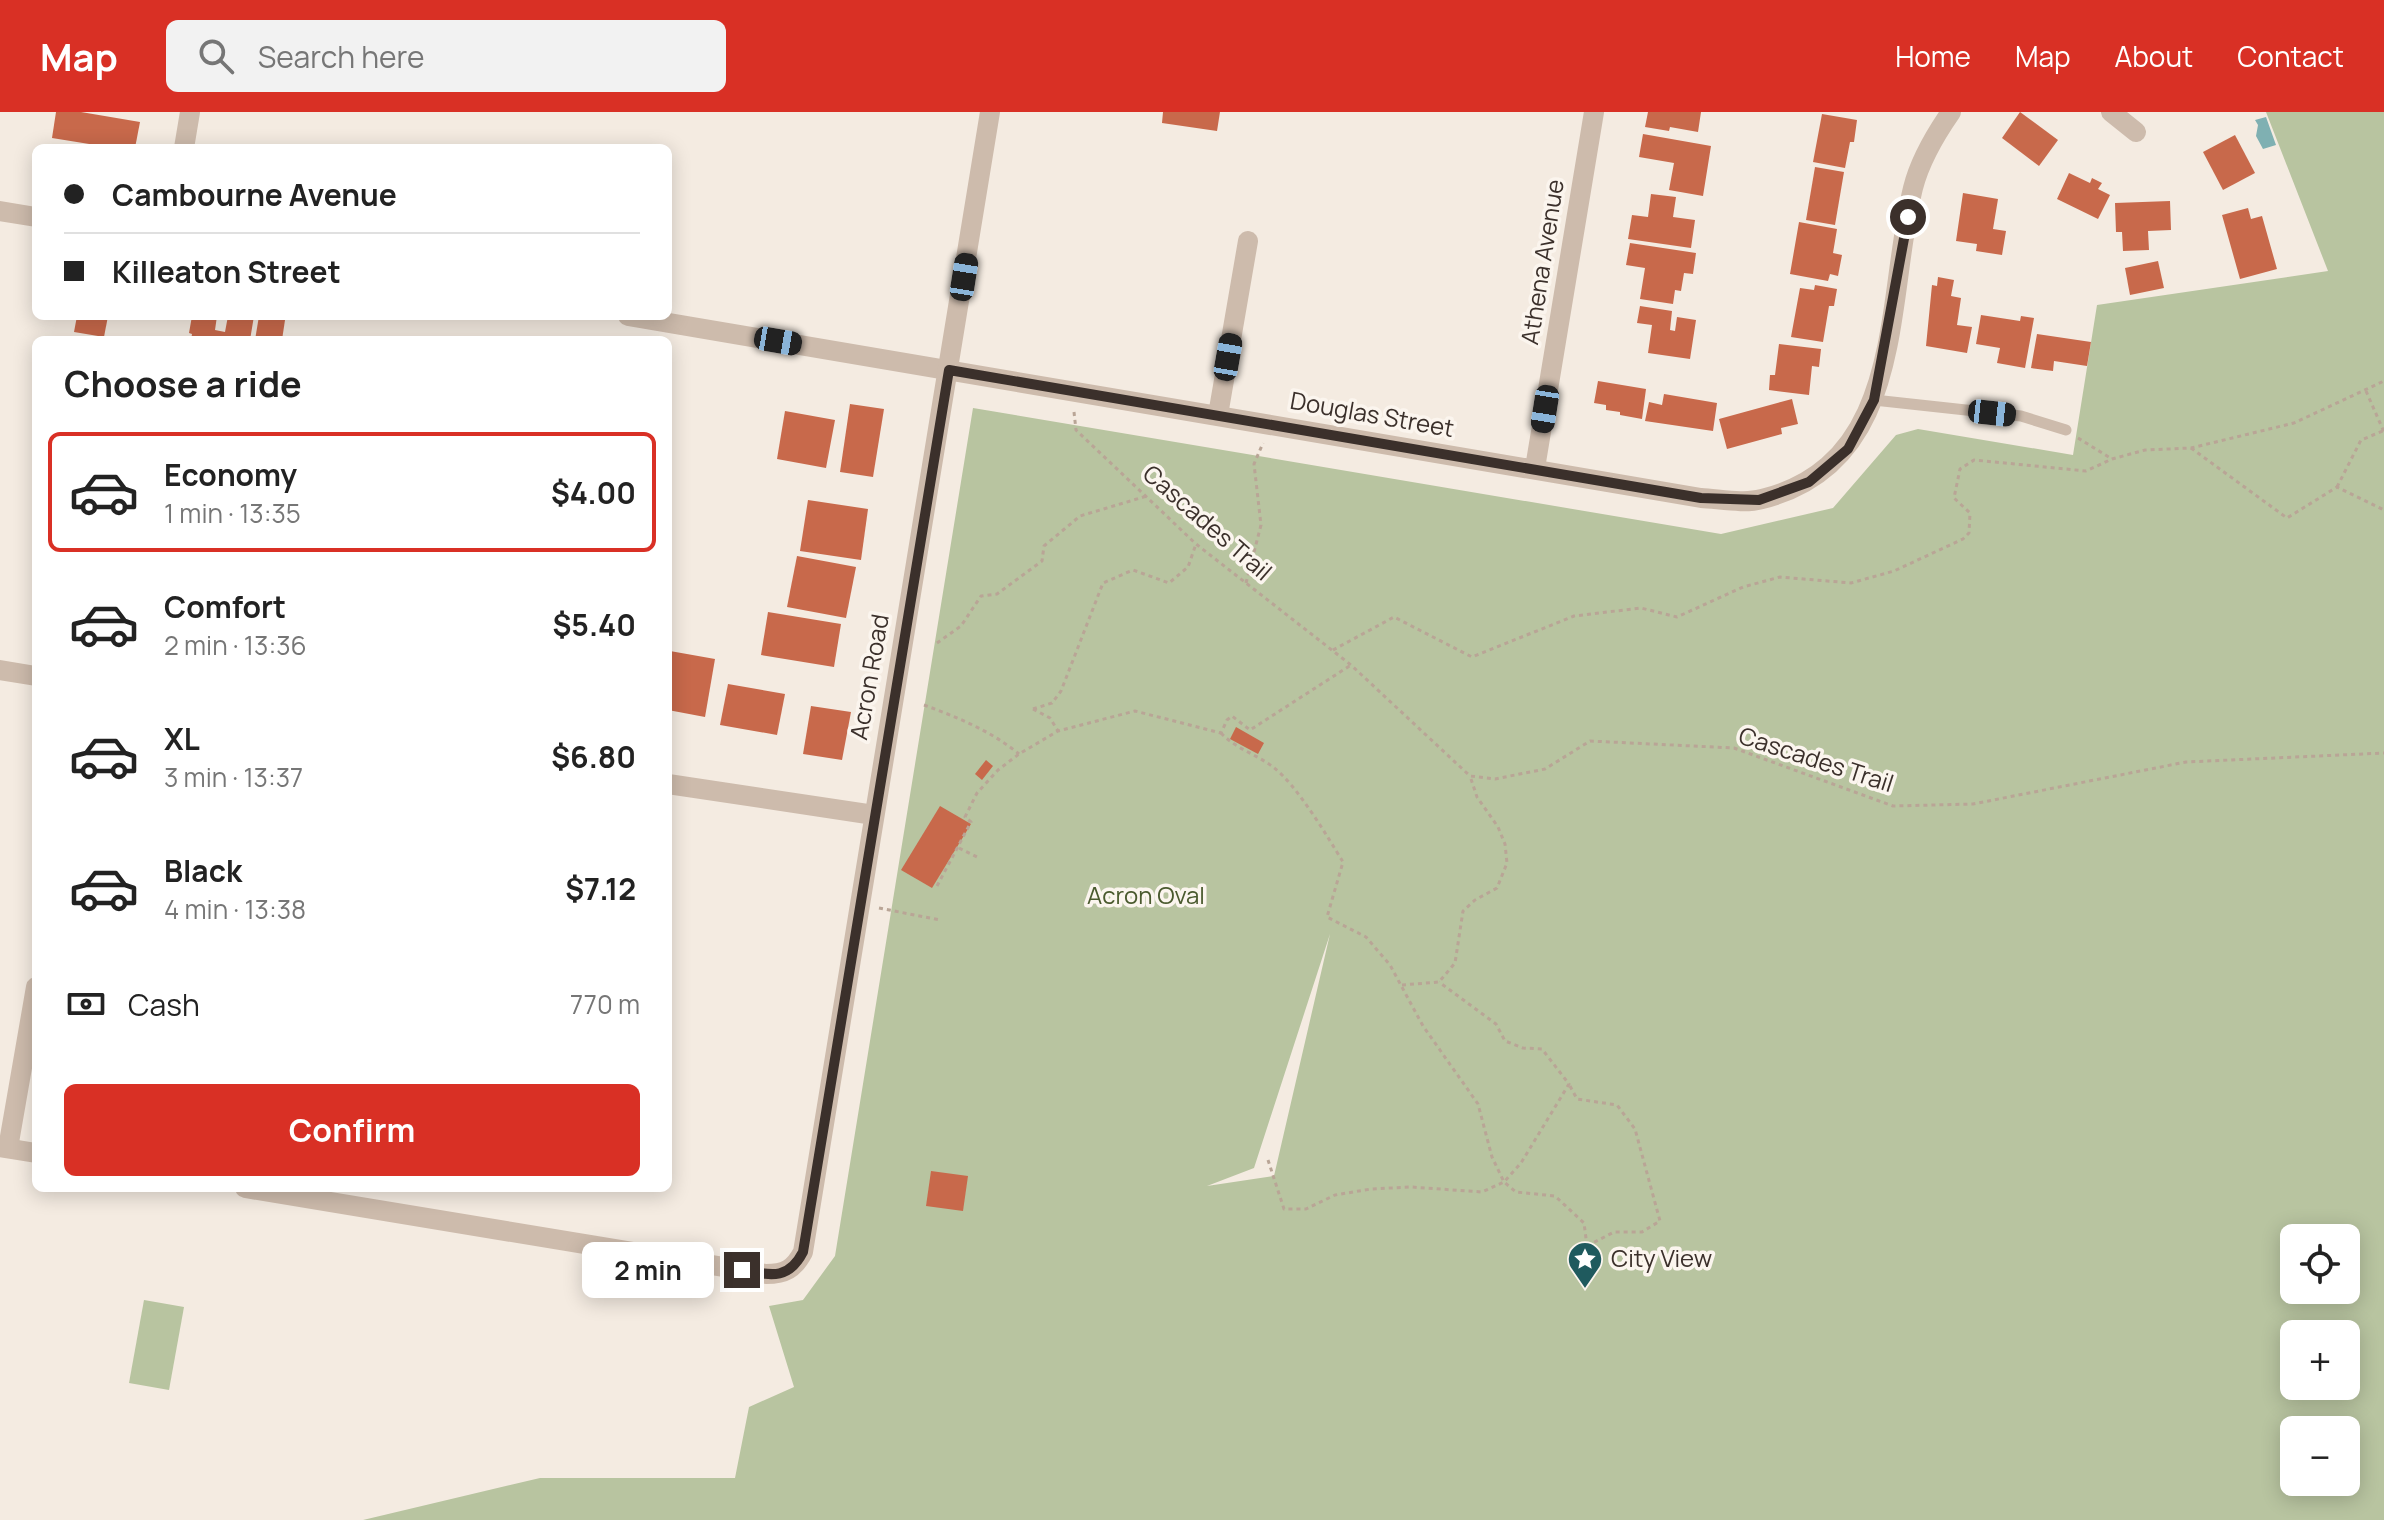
<!DOCTYPE html>
<html lang="en">
<head>
<meta charset="utf-8">
<style>
	:root { --surface:#fff; --page:#f2f2f2; --text:#222; --muted:#767676; --line:#e0e0e0; --accent:#d93025 }
	body { margin:0; font-family:Manrope,sans-serif; background:var(--page); color:var(--text); height:100vh; display:flex; flex-direction:column; font-size:30px; white-space:nowrap }
	* { box-sizing:border-box; margin:0 }
	p { font-size:26px; color:var(--muted) }
	.icon { flex:none; width:44px; height:44px; fill:none; stroke:currentColor; stroke-width:2; stroke-linecap:round; stroke-linejoin:round }
	.map { position:relative; flex:1; overflow:hidden }
	.side { position:absolute; left:32px; top:224px; width:640px; height:856px; display:flex; flex-direction:column; background:var(--surface); border-radius:12px; box-shadow:0 4px 20px #0003 }
	.side>* { flex:none }
	.banner { position:absolute; left:32px; top:32px; width:640px; height:176px; border-radius:12px; box-shadow:0 4px 20px #0003; display:grid; align-content:center; height:176px; padding:0 32px; background:var(--surface) }
	.fabs { position:absolute; left:2280px; top:1112px; display:grid; gap:16px }
	.fabs a { display:grid; place-items:center; width:80px; height:80px; border-radius:12px; background:var(--surface); box-shadow:0 4px 20px #0003; font-size:40px }
	.end { position:absolute; width:36px; height:36px; margin:-18px; border:10px solid #3b302b; background:#fff; box-shadow:0 0 0 4px #fff }
	.from { border-radius:50% }
	.bubble { position:absolute; height:56px; border-radius:12px; background:var(--surface); box-shadow:0 4px 20px #0003; font-size:26px; font-weight:700; line-height:56px; text-align:center }
	.car { position:absolute; width:24px; height:48px; margin:-24px -12px; border-radius:10px; box-shadow:0 0 6px 2px #0007; background:linear-gradient(#222 24%,#8ab4d8 0 40%,#222 0 76%,#8ab4d8 0 86%,#222 0) }
	.banner b { display:flex; align-items:center; gap:28px; height:76px; font-size:30px }
	.banner b+b { border-top:2px solid var(--line) }
	.banner i { width:20px; height:20px; background:var(--text) }
	ul { padding:0; list-style:none }
	li { display:flex; align-items:center; gap:24px; height:120px; margin:0 16px 12px; padding:0 16px; border:4px solid transparent; border-radius:12px }
	li div { flex:1 }
	li b { display:block; font-size:30px }
	li em { font-style:normal; font-weight:700 }
	li.selected { border-color:var(--accent) }
	li>.icon { width:72px; height:72px; stroke-width:1.5 }
	h2 { padding:0 32px; font-size:36px; line-height:96px }
	.pay { display:flex; align-items:center; gap:20px; height:88px; padding:0 32px; font-size:30px }
	.pay p { margin-inline-start:auto }
	.button { display:flex; gap:16px; margin-top:auto; padding:16px 32px }
	.button a { flex:1; height:92px; border-radius:12px; background:var(--accent); color:#fff; font-size:32px; font-weight:700; line-height:92px; text-align:center }
	header { display:flex; align-items:center; gap:48px; box-sizing:border-box; height:112px; padding:0 40px; background:var(--accent); color:#fff }
	header strong { font-size:38px }
	nav { display:flex; gap:44px; margin-inline-start:auto; font-size:28px }
	.search { width:560px; height:72px; background:var(--page); display:flex; align-items:center; gap:20px; box-sizing:border-box; padding:0 28px; border-radius:12px; color:var(--muted); font-size:30px }
	.map>svg:first-child { display:block }
	.green { fill:#b8c4a0; fill-rule:evenodd }
	.water { fill:#7fb0b2 }
	.building { fill:#c8694b }
	.lines { fill:none; stroke-linecap:round; stroke-linejoin:round }
	.path { stroke:#b9a596; stroke-width:3; stroke-dasharray:4 4; stroke-linecap:butt }
	.service { stroke:#cdbbac; stroke-width:11 }
	.minor { stroke:#cdbbac; stroke-width:20 }
	.route { stroke:#3b302b; stroke-width:10 }
	.labels { text-anchor:middle; stroke-width:7; stroke-linejoin:round; paint-order:stroke }
	.street-label { font-size:24px; fill:#3b302b; stroke:#fbf5ee }
	.park-label { font-size:24px; fill:#4a5a2e; stroke:#fbf5ee }
	.poi-label { font-size:24px; fill:#3b302b; stroke:#fbf5ee; text-anchor:start }
</style>
</head>
<body>
<header>
<strong>Map</strong>
<div class="search"><svg class="icon" aria-label="search" viewBox="0 0 24 24"><circle cx="10" cy="10" r="6"/><path d="M15 15l6 6"/></svg>Search here</div>
<nav><a>Home</a><a>Map</a><a>About</a><a>Contact</a></nav>
</header>
<div class="map">
<svg width="2384" height="1408" viewBox="0 0 2384 1408">
	<rect width="100%" height="100%" fill="#f4ebe1"/>
	<g class="green">
		<path d="M 2266,0 L 2384,0 L 2384,1408 L 363,1408 L 540,1366 L 735,1366 L 749,1295 L 794,1275 L 769,1194 L 803,1188 L 835,1144 L 973,296 L 1721,422 L 1833,396 L 1896,323 L 1918,317 L 2073,343 L 2097,193 L 2328,159 ZM 1330,822 L 1274,1064 L 1207,1074 L 1254,1056 ZM 2294,1126 L 2346,1126 L 2346,1178 L 2294,1178 ZM 2294,1222 L 2346,1222 L 2346,1274 L 2294,1274 ZM 2294,1318 L 2346,1318 L 2346,1370 L 2294,1370 Z"/>
		<path d="M 144,1188 L 184,1195 L 169,1278 L 129,1271 Z"/>
	</g>
	<path class="water" d="M 2266,5 L 2276,33 L 2263,37 L 2256,24 L 2258,13 L 2255,8 Z"/>
	<g class="building">
		<path d="M 56,0 L 81,0 L 140,10 L 135,36 L 114,36 L 52,26 Z"/>
		<path d="M 1163,0 L 1220,0 L 1217,19 L 1162,11 Z"/>
		<path d="M 1648,0 L 1701,0 L 1698,20 L 1670,15 L 1669,19 L 1645,15 Z"/>
		<path d="M 2020,0 L 2058,28 L 2039,54 L 2002,26 Z"/>
		<path d="M 1822,2 L 1857,8 L 1854,30 L 1850,30 L 1845,56 L 1813,50 Z"/>
		<path d="M 1643,22 L 1711,34 L 1703,84 L 1669,78 L 1674,51 L 1639,45 Z"/>
		<path d="M 2235,23 L 2255,61 L 2223,78 L 2203,40 Z"/>
		<path d="M 1815,55 L 1844,60 L 1835,113 L 1806,108 Z"/>
		<path d="M 2069,61 L 2090,71 L 2092,66 L 2102,71 L 2098,77 L 2110,83 L 2098,107 L 2057,87 Z"/>
		<path d="M 1963,81 L 1998,87 L 1993,117 L 2006,119 L 2002,143 L 1976,139 L 1977,132 L 1956,129 Z"/>
		<path d="M 1651,82 L 1676,85 L 1673,105 L 1695,108 L 1691,136 L 1628,127 L 1632,103 L 1648,105 Z"/>
		<path d="M 2170,89 L 2171,118 L 2148,119 L 2149,138 L 2123,139 L 2122,120 L 2116,120 L 2115,91 Z"/>
		<path d="M 2248,96 L 2251,107 L 2262,104 L 2277,157 L 2240,167 L 2222,103 Z"/>
		<path d="M 1799,110 L 1837,117 L 1833,141 L 1842,143 L 1838,164 L 1830,162 L 1828,169 L 1790,162 Z"/>
		<path d="M 1630,131 L 1696,141 L 1693,162 L 1684,161 L 1681,179 L 1675,178 L 1673,192 L 1640,187 L 1645,156 L 1626,153 Z"/>
		<path d="M 2158,149 L 2164,176 L 2130,183 L 2125,156 Z"/>
		<path d="M 1938,165 L 1954,168 L 1951,184 L 1961,186 L 1957,213 L 1972,215 L 1967,241 L 1926,234 L 1932,173 L 1937,174 Z"/>
		<path d="M 1815,173 L 1837,177 L 1834,194 L 1829,194 L 1823,230 L 1791,225 L 1800,176 L 1814,178 Z"/>
		<path d="M 1640,194 L 1672,199 L 1670,218 L 1675,219 L 1677,205 L 1696,208 L 1690,247 L 1648,241 L 1652,213 L 1637,211 Z"/>
		<path d="M 1981,203 L 2020,209 L 2021,204 L 2034,206 L 2025,256 L 1997,251 L 2000,236 L 1976,232 Z"/>
		<path d="M 77,204 L 108,204 L 104,225 L 74,220 Z"/>
		<path d="M 192,204 L 217,204 L 215,218 L 225,220 L 228,204 L 254,204 L 250,228 L 191,228 L 192,222 L 189,221 Z"/>
		<path d="M 259,204 L 285,208 L 282,228 L 255,228 Z"/>
		<path d="M 2037,222 L 2091,230 L 2087,254 L 2054,249 L 2053,259 L 2031,256 Z"/>
		<path d="M 1779,232 L 1821,237 L 1819,255 L 1812,254 L 1809,283 L 1769,278 L 1770,263 L 1775,263 Z"/>
		<path d="M 1598,269 L 1646,277 L 1642,307 L 1620,303 L 1620,300 L 1606,298 L 1606,293 L 1594,291 Z"/>
		<path d="M 1664,282 L 1717,291 L 1713,319 L 1645,309 L 1649,290 L 1662,293 Z"/>
		<path d="M 1792,287 L 1798,312 L 1781,316 L 1782,322 L 1727,337 L 1719,307 Z"/>
		<path d="M 850,292 L 884,297 L 873,365 L 840,360 Z"/>
		<path d="M 785,299 L 835,308 L 826,356 L 777,347 Z"/>
		<path d="M 808,388 L 868,397 L 861,448 L 800,439 Z"/>
		<path d="M 797,444 L 856,455 L 846,506 L 787,495 Z"/>
		<path d="M 768,500 L 841,512 L 834,555 L 761,543 Z"/>
		<path d="M 670,539 L 715,547 L 705,605 L 668,598 Z"/>
		<path d="M 728,572 L 785,582 L 777,623 L 720,613 Z"/>
		<path d="M 811,594 L 851,600 L 842,648 L 803,642 Z"/>
		<path d="M 1236,615 L 1264,631 L 1258,642 L 1230,627 Z"/>
		<path d="M 986,648 L 993,654 L 982,668 L 975,662 Z"/>
		<path d="M 940,694 L 971,712 L 932,776 L 901,758 Z"/>
		<path d="M 931,1059 L 968,1064 L 963,1099 L 926,1094 Z"/>
	</g>
	<g class="lines">
		<g class="path">
			<path d="M 2366,279 L 2384,320"/>
			<path d="M 1074,300 L 1076,318 L 1196,432 L 1351,553 L 1470,664 L 1495,667 L 1545,657 L 1590,629 L 1734,636 L 1893,694 L 1973,692 L 2186,650 L 2384,641"/>
			<path d="M 2078,326 L 2112,347"/>
			<path d="M 2191,336 L 2287,406 L 2337,375 L 2384,398"/>
			<path d="M 2337,375 L 2361,328 L 2383,319"/>
			<path d="M 1246,471 L 1261,413 L 1254,352 L 1263,331"/>
			<path d="M 937,531 L 961,514 L 981,484 L 997,482 L 1042,449 L 1044,434 L 1080,404 L 1147,384"/>
			<path d="M 1333,538 L 1394,505 L 1472,545 L 1574,504 L 1641,496 L 1677,505 L 1743,475 L 1780,465 L 1851,471 L 1894,459 L 1963,427 L 1969,421 L 1970,401 L 1954,386 L 1960,357 L 1974,348 L 2086,359 L 2112,347 L 2145,338 L 2191,336 L 2294,311 L 2384,269"/>
			<path d="M 924,593 C 957,605 991,619 1019,642"/>
			<path d="M 1033,597 L 1052,591 L 1061,579 L 1103,471 L 1133,458 L 1169,471 L 1188,455 L 1196,432"/>
			<path d="M 1033,597 L 1050,606 L 1058,619"/>
			<path d="M 1221,621 C 1236,637 1256,642 1273,655 C 1297,673 1327,724 1343,750 L 1327,805 L 1366,825 L 1390,853 L 1423,914 L 1478,992 L 1492,1045 L 1504,1070 L 1516,1080 L 1555,1084 L 1584,1111 L 1587,1134 L 1585,1178"/>
			<path d="M 959,736 L 977,745"/>
			<path d="M 937,774 L 971,710 L 965,705 L 977,681 L 998,658 L 1019,642 L 1058,619 L 1135,599 L 1221,621 L 1227,608 L 1232,604 L 1250,618 L 1351,553"/>
			<path d="M 879,796 L 940,808"/>
			<path d="M 1402,873 L 1439,870 L 1455,851 L 1463,799 L 1475,788 L 1497,776 L 1507,751 L 1505,732 L 1498,715 L 1477,685 L 1470,664"/>
			<path d="M 1570,974 L 1577,987 L 1617,993 L 1635,1017 L 1660,1109 L 1642,1120 L 1614,1120 L 1587,1134"/>
			<path d="M 1268,1048 L 1284,1097 L 1306,1097 L 1335,1083 L 1371,1077 L 1411,1075 L 1482,1080 L 1504,1070 L 1521,1051 L 1569,972 L 1542,937 L 1523,936 L 1505,929 L 1496,912 L 1439,870"/>
		</g>
		<path class="service" d="M 1874,288 L 2021,304 L 2066,318"/>
		<g class="minor">
			<path d="M 2111,0 L 2136,20"/>
			<path d="M 184,36 L 190,0"/>
			<path d="M 0,99 L 36,105"/>
			<path d="M 628,204 L 1701,386 C 1720,387 1744,392 1762,387 C 1906,351 1885,191 1913,76 C 1920,48 1935,23 1951,0"/>
			<path d="M 1218,303 L 1248,129"/>
			<path d="M 1535,356 L 1594,0"/>
			<path d="M 0,558 L 36,564"/>
			<path d="M 668,672 L 874,703"/>
			<path d="M 0,1035 L 36,1041"/>
			<path d="M 8,1036 L 36,875"/>
			<path d="M 245,1076 L 766,1162 C 785,1162 794,1157 803,1140 L 990,0"/>
		</g>
	</g>
	<g class="lines">
		<path class="route" d="M 742,1158 C 770,1163 788,1169 803,1140 L 949,258 L 1701,386 L 1759,388 L 1809,370 L 1848,337 L 1874,288 L 1908,105"/>
	</g>
	<defs>
		<g id="sight-pin" transform="scale(1.8)"><path d="M0 17L-7.5 6A9.5 9.5 0 1 1 7.5 6Z" fill="#1f5a5e" stroke="#fbf5ee"/><path d="M0-6L1.8-2.2L6-1.7L2.9 1.2L3.7 5.4L0 3.3L-3.7 5.4L-2.9 1.2L-6-1.7L-1.8-2.2Z" fill="#fff"/></g>
	</defs>
	<g fill-rule="evenodd">
		<use href="#sight-pin" x="1585" y="1147"/>
	</g>
	<g class="labels">
		<g class="street-label">
			<text transform="translate(1543 150) rotate(-81)" y="8">Athena Avenue</text>
			<text transform="translate(1372 303) rotate(10)" y="8">Douglas Street</text>
			<text transform="translate(1207 411) rotate(41)" y="8">Cascades Trail</text>
			<text transform="translate(870 565) rotate(-80)" y="8">Acron Road</text>
			<text transform="translate(1816 648) rotate(18)" y="8">Cascades Trail</text>
		</g>
		<g class="park-label">
			<text x="1146" y="792">Acron Oval</text>
		</g>
		<g class="poi-label">
			<text x="1611" y="1155">City View</text>
		</g>
	</g>
</svg>
<div class="fabs">
<a><svg class="icon" aria-label="locate" viewBox="0 0 24 24"><circle cx="12" cy="12" r="6"/><path d="M12 2v4M12 18v4M2 12h4M18 12h4"/></svg></a>
<a>+</a>
<a>−</a>
</div>
<i class="end from" style="left:1908px;top:105px"></i>
<i class="end" style="left:742px;top:1158px"></i>
<div class="bubble" style="left:582px;top:1130px;width:132px">2 min</div>
<i class="car" style="left:964px;top:165px;rotate:9deg"></i>
<i class="car" style="left:778px;top:229px;rotate:100deg"></i>
<i class="car" style="left:1228px;top:245px;rotate:10deg"></i>
<i class="car" style="left:1545px;top:297px;rotate:189deg"></i>
<i class="car" style="left:1992px;top:301px;rotate:96deg"></i>
<div class="banner">
<b><i class="from"></i>Cambourne Avenue</b>
<b><i></i>Killeaton Street</b>
</div>
<section class="side">
<h2>Choose a ride</h2>
<ul>
<li class="selected"><svg class="icon" aria-label="car" viewBox="0 0 24 24"><path d="M5 17H2v-5l4-1 3-4h7l3 4 3 1v5h-3M9 17h6M6 11h13"/><circle cx="7" cy="17" r="2"/><circle cx="17" cy="17" r="2"/></svg><div><b>Economy</b><p>1 min · 13:35</p></div><em>$4.00</em></li>
<li><svg class="icon" aria-label="car" viewBox="0 0 24 24"><path d="M5 17H2v-5l4-1 3-4h7l3 4 3 1v5h-3M9 17h6M6 11h13"/><circle cx="7" cy="17" r="2"/><circle cx="17" cy="17" r="2"/></svg><div><b>Comfort</b><p>2 min · 13:36</p></div><em>$5.40</em></li>
<li><svg class="icon" aria-label="car" viewBox="0 0 24 24"><path d="M5 17H2v-5l4-1 3-4h7l3 4 3 1v5h-3M9 17h6M6 11h13"/><circle cx="7" cy="17" r="2"/><circle cx="17" cy="17" r="2"/></svg><div><b>XL</b><p>3 min · 13:37</p></div><em>$6.80</em></li>
<li><svg class="icon" aria-label="car" viewBox="0 0 24 24"><path d="M5 17H2v-5l4-1 3-4h7l3 4 3 1v5h-3M9 17h6M6 11h13"/><circle cx="7" cy="17" r="2"/><circle cx="17" cy="17" r="2"/></svg><div><b>Black</b><p>4 min · 13:38</p></div><em>$7.12</em></li>
</ul>
<div class="pay"><svg class="icon" aria-label="cash" viewBox="0 0 24 24"><path d="M3 7h18v10H3z"/><circle cx="12" cy="12" r="2"/></svg>Cash<p>770 m</p></div>
<div class="button"><a>Confirm</a></div>
</section>
</div>
</body>
</html>
